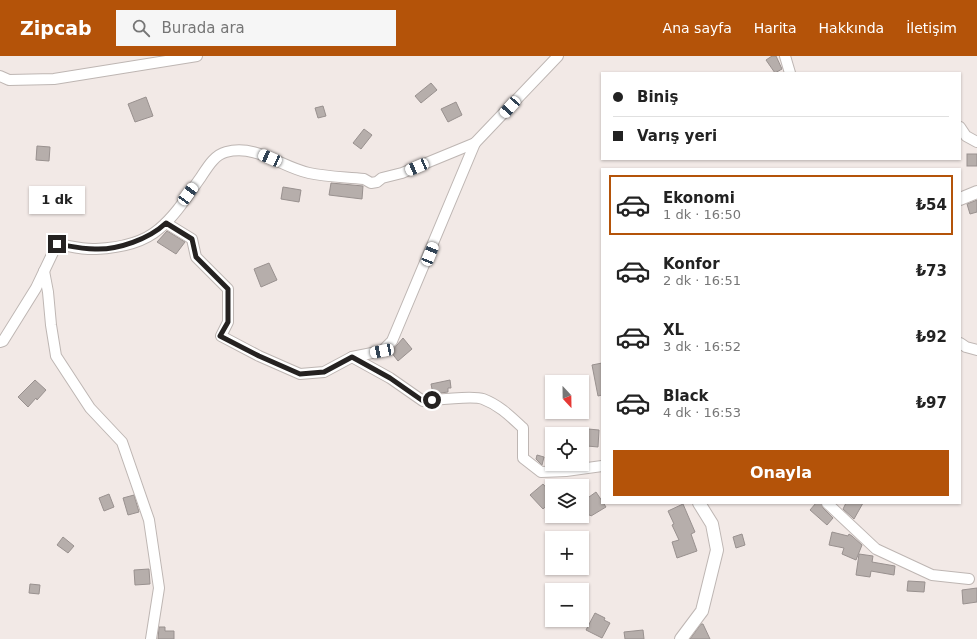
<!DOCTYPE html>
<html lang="tr">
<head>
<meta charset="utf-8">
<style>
	:root { --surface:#fff; --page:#f6f6f6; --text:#222; --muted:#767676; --line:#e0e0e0; --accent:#b45309 }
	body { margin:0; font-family:"DejaVu Sans",sans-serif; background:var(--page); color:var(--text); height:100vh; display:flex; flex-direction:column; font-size:15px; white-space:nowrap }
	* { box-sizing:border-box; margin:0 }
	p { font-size:13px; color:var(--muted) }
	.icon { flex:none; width:22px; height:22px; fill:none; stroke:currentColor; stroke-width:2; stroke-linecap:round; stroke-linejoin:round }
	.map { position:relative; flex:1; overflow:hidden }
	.side { position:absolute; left:601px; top:112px; width:360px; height:336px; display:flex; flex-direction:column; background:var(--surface); border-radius:0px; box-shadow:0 1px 3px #0004 }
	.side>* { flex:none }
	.hud { position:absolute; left:601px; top:16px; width:360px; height:88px; border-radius:0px; box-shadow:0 1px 3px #0004; display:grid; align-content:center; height:88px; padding:0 12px; background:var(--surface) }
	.needle { width:26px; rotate:158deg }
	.buttons { position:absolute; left:545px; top:319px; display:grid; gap:8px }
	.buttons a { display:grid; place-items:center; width:44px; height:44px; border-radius:0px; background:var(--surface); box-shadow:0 1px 3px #0004; font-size:20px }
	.end { position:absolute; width:18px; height:18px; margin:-9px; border:5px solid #252221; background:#fff; box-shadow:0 0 0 2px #fff }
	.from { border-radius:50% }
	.bubble { position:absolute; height:28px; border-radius:0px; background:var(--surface); box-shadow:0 1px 3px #0004; font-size:13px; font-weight:800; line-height:28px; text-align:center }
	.car { position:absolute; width:12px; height:24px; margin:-12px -6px; border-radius:5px; box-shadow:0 0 3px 1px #0007; background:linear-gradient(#fff 24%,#345 0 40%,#fff 0 76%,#345 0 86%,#fff 0) }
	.hud b { display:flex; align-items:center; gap:14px; height:38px; font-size:15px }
	.hud b+b { border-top:1px solid var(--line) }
	.hud i { width:10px; height:10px; background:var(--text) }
	ul { padding:7px 0 0; list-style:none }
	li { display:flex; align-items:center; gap:12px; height:60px; margin:0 8px 6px; padding:0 4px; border:2px solid transparent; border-radius:0px }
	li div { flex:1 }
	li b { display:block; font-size:15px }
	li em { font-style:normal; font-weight:800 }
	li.active { border-color:var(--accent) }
	li>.icon { width:36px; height:36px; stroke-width:1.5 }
	.primary-button { display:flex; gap:8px; margin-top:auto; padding:8px 12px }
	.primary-button a { flex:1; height:46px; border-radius:0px; background:var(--accent); color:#fff; font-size:16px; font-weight:800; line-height:46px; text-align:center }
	header { display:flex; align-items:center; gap:24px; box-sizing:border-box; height:56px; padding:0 20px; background:var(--accent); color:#fff }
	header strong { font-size:19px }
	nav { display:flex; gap:22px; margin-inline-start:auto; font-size:14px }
	.search { width:280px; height:36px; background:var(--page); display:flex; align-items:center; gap:10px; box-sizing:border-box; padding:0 14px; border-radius:0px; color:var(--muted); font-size:15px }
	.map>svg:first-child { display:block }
	.building { fill:#b6aeab; stroke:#99918f }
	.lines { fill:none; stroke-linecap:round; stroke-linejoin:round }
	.minor-casing { stroke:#beb6b3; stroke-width:12 }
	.major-casing { stroke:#beb6b3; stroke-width:14 }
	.minor { stroke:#fff; stroke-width:10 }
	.major { stroke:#fff; stroke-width:12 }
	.route { stroke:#252221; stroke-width:5 }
</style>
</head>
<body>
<header>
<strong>Zipcab</strong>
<div class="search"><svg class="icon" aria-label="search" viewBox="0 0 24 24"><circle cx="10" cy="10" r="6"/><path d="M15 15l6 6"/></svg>Burada ara</div>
<nav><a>Ana sayfa</a><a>Harita</a><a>Hakkında</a><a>İletişim</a></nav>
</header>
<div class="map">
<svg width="977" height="583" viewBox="0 0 977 583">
	<rect width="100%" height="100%" fill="#f2e9e6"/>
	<g class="building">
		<path d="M 772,0 L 776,0 L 782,13 L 775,17 L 766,4 Z"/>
		<path d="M 431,27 L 437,34 L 421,47 L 415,40 Z"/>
		<path d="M 146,41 L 153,60 L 135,66 L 128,48 Z"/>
		<path d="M 456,46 L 462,59 L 448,66 L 441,53 Z"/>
		<path d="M 323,50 L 326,60 L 318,62 L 315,52 Z"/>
		<path d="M 364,73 L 372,79 L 361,93 L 353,87 Z"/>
		<path d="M 37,90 L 50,91 L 49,105 L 36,104 Z"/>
		<rect x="967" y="98" width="10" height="12"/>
		<path d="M 331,127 L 363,130 L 362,143 L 329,139 Z"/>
		<path d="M 283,131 L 301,134 L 299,146 L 281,143 Z"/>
		<path d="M 977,144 L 977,156 L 970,158 L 967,148 Z"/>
		<path d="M 167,175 L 185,186 L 176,198 L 157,186 Z"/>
		<path d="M 269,207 L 277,224 L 261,231 L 254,213 Z"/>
		<path d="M 403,282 L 412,293 L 398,305 L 391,296 Z"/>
		<path d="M 602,307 L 602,339 L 598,340 L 592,309 Z"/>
		<path d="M 35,324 L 46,334 L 37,344 L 36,342 L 28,351 L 18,341 Z"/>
		<path d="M 450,324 L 451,332 L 448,332 L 448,336 L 433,338 L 431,328 Z"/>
		<path d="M 588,373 L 599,374 L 598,391 L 587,390 Z"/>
		<path d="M 537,399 L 544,401 L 542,409 L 536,403 Z"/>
		<path d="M 543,428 L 552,438 L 552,445 L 543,453 L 530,439 Z"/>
		<path d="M 596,436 L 606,451 L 591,460 L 590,459 L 582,461 L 582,446 Z"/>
		<path d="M 109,438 L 114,451 L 104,455 L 99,442 Z"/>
		<path d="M 134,439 L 139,456 L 128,459 L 123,442 Z"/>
		<path d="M 816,447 L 821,447 L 823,452 L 833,462 L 827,469 L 810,454 Z"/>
		<path d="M 846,447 L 863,447 L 854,463 L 843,453 Z"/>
		<path d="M 683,448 L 695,476 L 691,478 L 697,495 L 677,502 L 672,486 L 679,484 L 672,469 L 674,468 L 668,455 Z"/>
		<path d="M 832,476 L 848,480 L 849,478 L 852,480 L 862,489 L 856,504 L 842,498 L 844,492 L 829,489 Z"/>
		<path d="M 742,478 L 745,489 L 736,492 L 733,481 Z"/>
		<path d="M 63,481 L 74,490 L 68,497 L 57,489 Z"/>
		<path d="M 859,498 L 873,500 L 872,506 L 895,510 L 894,519 L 871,515 L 870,521 L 856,519 Z"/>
		<path d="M 149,513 L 150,528 L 135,529 L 134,514 Z"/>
		<path d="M 908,525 L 925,526 L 924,536 L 907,535 Z"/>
		<path d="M 30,528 L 40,529 L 39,538 L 29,537 Z"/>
		<path d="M 977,532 L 977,546 L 963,548 L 962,534 Z"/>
		<path d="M 595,557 L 605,562 L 604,564 L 610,567 L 602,582 L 586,574 Z"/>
		<path d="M 701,568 L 703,568 L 710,583 L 690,583 Z"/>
		<path d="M 159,571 L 165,571 L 165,575 L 174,575 L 174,583 L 158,583 Z"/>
		<path d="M 643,574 L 644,583 L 625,583 L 624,576 Z"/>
	</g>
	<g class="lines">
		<g class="minor-casing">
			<g id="minor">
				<path d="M 785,0 L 790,17"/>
				<path d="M 0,20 L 9,24 L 54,23 L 197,0"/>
				<path d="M 960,71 L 966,80 L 977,86"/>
				<path d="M 166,167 L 192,183 L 196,201 L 228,233 L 228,266 L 221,280 L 259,300 L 300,318 L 324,316 L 352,301 L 382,295 L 392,285 L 475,87"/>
				<path d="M 44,215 L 48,236 L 51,269 L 56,300 L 90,352 L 122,386 L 149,464 L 159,532 L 151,583"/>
				<path d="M 0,286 L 3,285 L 36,232 L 57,188 C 70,190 84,194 96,193 C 117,192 143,187 159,173 C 176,159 188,139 201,121 C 207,112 214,99 226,96 C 257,88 281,111 309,117 C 327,121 346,121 364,123 L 371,127 L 377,126 L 382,122 L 402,117 L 475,87 L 558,0"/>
				<path d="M 960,287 L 966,291 L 977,294"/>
				<path d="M 352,301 L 390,322 L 423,345 C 435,344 473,339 483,343 C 499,349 510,360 523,372 L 523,402 L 541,416 L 566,415 L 602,410"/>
				<path d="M 827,447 L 876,493 L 932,519 L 969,523"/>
			</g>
		</g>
		<g class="major-casing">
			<g id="major">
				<path d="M 960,143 L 977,136"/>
				<path d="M 681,583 L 702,555 L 717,494 L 712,468 L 699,447"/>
			</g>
		</g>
		<use href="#minor" class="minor"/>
		<use href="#major" class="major"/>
	</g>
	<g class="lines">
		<path class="route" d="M 57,188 C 69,190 82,193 95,193 C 118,194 149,183 166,167 L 192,183 L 196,201 L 228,233 L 228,266 L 220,280 L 259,300 L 300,318 L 324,316 L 352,301 L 390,322 L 423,345 L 432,344"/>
	</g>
</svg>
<div class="buttons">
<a><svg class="needle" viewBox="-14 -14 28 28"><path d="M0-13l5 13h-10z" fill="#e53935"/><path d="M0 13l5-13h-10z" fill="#767676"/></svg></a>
<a><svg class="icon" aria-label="locate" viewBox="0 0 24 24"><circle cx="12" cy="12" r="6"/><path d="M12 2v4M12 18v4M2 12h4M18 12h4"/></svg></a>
<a><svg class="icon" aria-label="layers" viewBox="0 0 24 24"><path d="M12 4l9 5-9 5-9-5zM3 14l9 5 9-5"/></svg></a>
<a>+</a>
<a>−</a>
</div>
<i class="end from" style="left:432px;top:344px"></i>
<i class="end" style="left:57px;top:188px"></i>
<div class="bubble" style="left:29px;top:130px;width:56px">1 dk</div>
<i class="car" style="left:510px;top:51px;rotate:222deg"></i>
<i class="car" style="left:270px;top:102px;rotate:294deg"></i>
<i class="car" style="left:417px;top:111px;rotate:247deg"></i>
<i class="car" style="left:188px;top:138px;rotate:36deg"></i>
<i class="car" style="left:430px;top:198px;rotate:22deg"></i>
<i class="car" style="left:382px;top:295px;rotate:259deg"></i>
<div class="hud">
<b><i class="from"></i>Biniş</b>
<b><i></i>Varış yeri</b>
</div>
<section class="side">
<ul>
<li class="active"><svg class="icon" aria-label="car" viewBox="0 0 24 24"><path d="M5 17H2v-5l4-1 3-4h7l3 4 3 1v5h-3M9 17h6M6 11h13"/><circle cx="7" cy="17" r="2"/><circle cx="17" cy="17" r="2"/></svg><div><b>Ekonomi</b><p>1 dk · 16:50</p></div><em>₺54</em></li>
<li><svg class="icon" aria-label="car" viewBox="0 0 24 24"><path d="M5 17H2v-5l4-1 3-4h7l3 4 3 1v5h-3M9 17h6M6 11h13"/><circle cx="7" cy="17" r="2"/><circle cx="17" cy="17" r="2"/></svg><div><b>Konfor</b><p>2 dk · 16:51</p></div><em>₺73</em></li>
<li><svg class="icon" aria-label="car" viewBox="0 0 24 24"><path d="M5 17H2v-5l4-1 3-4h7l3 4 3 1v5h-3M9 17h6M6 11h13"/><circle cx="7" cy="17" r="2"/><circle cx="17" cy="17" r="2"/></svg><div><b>XL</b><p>3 dk · 16:52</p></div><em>₺92</em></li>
<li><svg class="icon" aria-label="car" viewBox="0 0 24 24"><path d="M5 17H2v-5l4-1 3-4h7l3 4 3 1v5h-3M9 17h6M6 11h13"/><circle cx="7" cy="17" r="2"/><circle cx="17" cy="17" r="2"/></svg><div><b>Black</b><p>4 dk · 16:53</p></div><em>₺97</em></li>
</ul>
<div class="primary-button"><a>Onayla</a></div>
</section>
</div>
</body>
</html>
